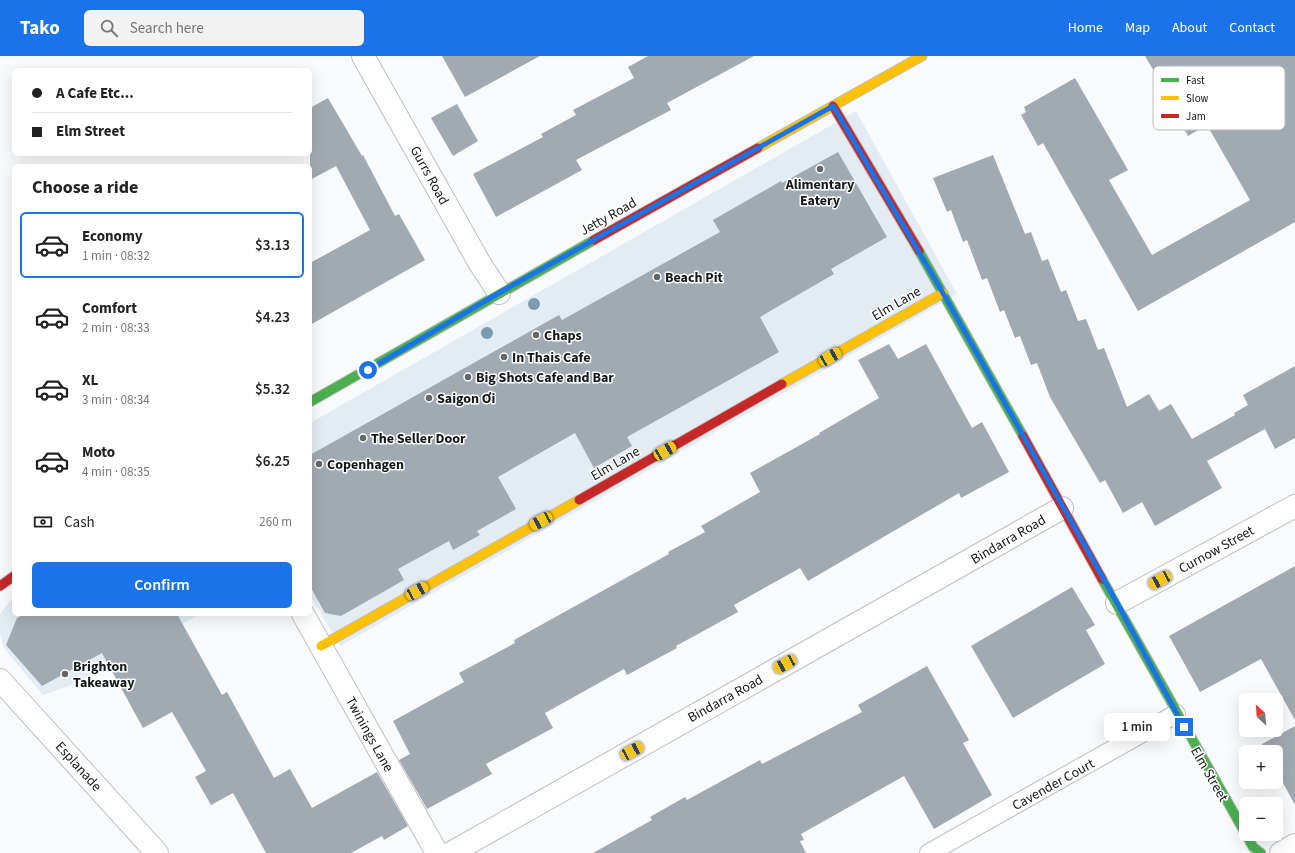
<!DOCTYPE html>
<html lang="en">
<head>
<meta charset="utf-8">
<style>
	:root { --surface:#fff; --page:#f2f2f2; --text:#222; --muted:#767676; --line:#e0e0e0; --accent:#1a73e8 }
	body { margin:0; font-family:"Source Sans 3",sans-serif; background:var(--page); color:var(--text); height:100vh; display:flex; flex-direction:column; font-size:15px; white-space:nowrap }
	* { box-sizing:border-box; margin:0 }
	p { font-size:13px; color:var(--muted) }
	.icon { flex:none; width:22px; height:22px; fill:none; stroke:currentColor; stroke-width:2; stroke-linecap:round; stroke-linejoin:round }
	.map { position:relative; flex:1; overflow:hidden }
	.side { position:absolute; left:12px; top:108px; width:300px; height:452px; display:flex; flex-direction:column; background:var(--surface); border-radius:6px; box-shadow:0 4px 16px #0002 }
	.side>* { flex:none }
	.top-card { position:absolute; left:12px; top:12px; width:300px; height:88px; border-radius:6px; box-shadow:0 4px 16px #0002; display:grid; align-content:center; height:88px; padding:0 20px; background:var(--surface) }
	.needle { width:26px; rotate:334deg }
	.buttons { position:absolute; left:1239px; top:637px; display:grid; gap:8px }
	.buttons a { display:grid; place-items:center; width:44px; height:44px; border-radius:6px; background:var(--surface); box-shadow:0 4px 16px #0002; font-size:20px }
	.end { position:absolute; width:18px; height:18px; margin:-9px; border:5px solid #1a73e8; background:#fff; box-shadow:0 0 0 2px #fff }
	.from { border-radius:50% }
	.bubble { position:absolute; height:28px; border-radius:6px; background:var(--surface); box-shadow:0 4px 16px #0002; font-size:13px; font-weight:600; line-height:28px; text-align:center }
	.car { position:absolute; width:12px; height:24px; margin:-12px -6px; border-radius:5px; box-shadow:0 0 3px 1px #0007; background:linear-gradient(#f5c518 24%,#345 0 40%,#f5c518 0 76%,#345 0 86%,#f5c518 0) }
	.top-card b { display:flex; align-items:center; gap:14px; height:38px; font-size:15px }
	.top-card b+b { border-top:1px solid var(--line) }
	.top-card i { width:10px; height:10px; background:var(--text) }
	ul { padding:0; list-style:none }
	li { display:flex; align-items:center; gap:12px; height:66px; margin:0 8px 6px; padding:0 12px; border:2px solid transparent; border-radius:6px }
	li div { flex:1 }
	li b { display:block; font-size:15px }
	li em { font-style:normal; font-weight:600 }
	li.selected { border-color:var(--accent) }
	li>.icon { width:36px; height:36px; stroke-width:1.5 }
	h2 { padding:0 20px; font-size:18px; line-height:48px }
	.pay { display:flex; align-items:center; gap:10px; height:44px; padding:0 20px; font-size:15px }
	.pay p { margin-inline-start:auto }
	.button { display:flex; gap:8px; margin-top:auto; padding:8px 20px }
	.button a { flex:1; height:46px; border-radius:6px; background:var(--accent); color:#fff; font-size:16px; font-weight:600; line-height:46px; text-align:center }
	header { display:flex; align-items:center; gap:24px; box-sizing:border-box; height:56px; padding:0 20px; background:var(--accent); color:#fff }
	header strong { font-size:19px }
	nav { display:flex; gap:22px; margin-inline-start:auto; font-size:14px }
	.search { width:280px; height:36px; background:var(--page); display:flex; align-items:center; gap:10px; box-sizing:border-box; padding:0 14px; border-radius:6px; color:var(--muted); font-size:15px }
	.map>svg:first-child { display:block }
	.built { fill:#e3ecf3 }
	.building { fill:#a1aab2 }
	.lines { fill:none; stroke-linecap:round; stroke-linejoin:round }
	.lane-casing { stroke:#bdbfc1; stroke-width:20 }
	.street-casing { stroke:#bdbfc1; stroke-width:24 }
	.fast-casing { stroke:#bdbfc1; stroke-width:11 }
	.slow-casing { stroke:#bdbfc1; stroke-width:11 }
	.jam-casing { stroke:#bdbfc1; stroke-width:11 }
	.lane { stroke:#fefeff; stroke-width:18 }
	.street { stroke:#fefeff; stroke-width:22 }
	.fast { stroke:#4caf50; stroke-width:9 }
	.slow { stroke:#ffc107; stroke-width:9 }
	.jam { stroke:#c62828; stroke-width:9 }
	.tree { fill:#7c9bb0 }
	.route { stroke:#1a73e8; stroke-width:5 }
	.poi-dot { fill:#646769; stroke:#fff; stroke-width:1.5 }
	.labels { text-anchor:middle; stroke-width:3; stroke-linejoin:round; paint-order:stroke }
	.street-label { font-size:14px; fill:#15181a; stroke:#fff }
	.poi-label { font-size:14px; font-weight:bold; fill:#15181a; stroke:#fff; text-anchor:start }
	.key { fill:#fff; stroke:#b9baba; stroke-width:1 }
	.key-label { font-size:11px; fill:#15181a }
</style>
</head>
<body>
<header>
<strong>Tako</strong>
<div class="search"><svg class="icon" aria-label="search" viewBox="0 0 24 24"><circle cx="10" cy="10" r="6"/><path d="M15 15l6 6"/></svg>Search here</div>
<nav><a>Home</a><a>Map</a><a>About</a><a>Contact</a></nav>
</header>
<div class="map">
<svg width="1295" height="797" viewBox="0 0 1295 797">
	<rect width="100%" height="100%" fill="#f8fafc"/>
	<g class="built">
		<path d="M 856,55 L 957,238 L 340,590 L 310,539 L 310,367 Z"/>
		<path d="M 14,540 L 14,558 L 200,558 L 69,630 L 43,639 L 4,592 L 0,578 L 0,558 Z"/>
	</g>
	<g class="building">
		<path d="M 442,0 L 540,0 L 465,41 Z"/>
		<path d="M 648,0 L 754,0 L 667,47 L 671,54 L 576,104 L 582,114 L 496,161 L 473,118 L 543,81 L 541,78 L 576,59 L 573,54 L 634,22 L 628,11 Z"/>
		<path d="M 1145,0 L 1295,0 L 1295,166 L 1138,255 L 1043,87 L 1038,90 L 1021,59 L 1026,56 L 1024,51 L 1075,22 L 1128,114 L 1109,124 L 1152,199 L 1250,144 L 1207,69 L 1188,80 L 1165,40 L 1168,39 Z"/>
		<path d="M 328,42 L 362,100 L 363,99 L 395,160 L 399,158 L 425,204 L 310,269 L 310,207 L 370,174 L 336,110 L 310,124 L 310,52 Z"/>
		<path d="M 457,48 L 478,85 L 453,100 L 431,62 Z"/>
		<path d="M 838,96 L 887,181 L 831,213 L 834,218 L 760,261 L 779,296 L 627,381 L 632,390 L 594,412 L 575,377 L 498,421 L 516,453 L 477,475 L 480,479 L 453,494 L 449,485 L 398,513 L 404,524 L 341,560 L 325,557 L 310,530 L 310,399 L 527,277 L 559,259 L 562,264 L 720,176 L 713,164 L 781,125 L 782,127 Z"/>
		<path d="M 993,99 L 1025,178 L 1031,176 L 1042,205 L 1048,203 L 1061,236 L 1066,234 L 1078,265 L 1086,263 L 1098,294 L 1104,292 L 1127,351 L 1149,338 L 1159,355 L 1171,348 L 1192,383 L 1235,359 L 1234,357 L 1248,349 L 1243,339 L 1295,310 L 1295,382 L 1275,393 L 1265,373 L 1207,405 L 1222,432 L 1155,470 L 1142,446 L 1123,457 L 1105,424 L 1100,427 L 1050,341 L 1037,307 L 1031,309 L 1020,280 L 1015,282 L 1004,254 L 1000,256 L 987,222 L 982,224 L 967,184 L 963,186 L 951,154 L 947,156 L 933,122 Z"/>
		<path d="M 889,288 L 898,303 L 926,288 L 972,372 L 982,366 L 1009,416 L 961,442 L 959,437 L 808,525 L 800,512 L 734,549 L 738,556 L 676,590 L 677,592 L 627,619 L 624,613 L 545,657 L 553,672 L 486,708 L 492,718 L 427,753 L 399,704 L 410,698 L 393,665 L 464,626 L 459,617 L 515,587 L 514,584 L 669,498 L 668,496 L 705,476 L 701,470 L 760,436 L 750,417 L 820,378 L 819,377 L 879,342 L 858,304 Z"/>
		<path d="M 1295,510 L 1295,664 L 1261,603 L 1200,636 L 1169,580 Z"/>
		<path d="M 1072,531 L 1095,569 L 1086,574 L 1105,608 L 1013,662 L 971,590 Z"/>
		<path d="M 24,558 L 177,558 L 222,639 L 227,636 L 274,722 L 290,713 L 312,752 L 377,716 L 408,770 L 384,784 L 382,780 L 351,797 L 266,797 L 233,737 L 211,749 L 195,721 L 206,715 L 172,656 L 143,672 L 102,597 L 42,630 L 6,589 L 17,562 Z"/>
		<path d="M 927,610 L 969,684 L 963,687 L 992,739 L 934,773 L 904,720 L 801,778 L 804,784 L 800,785 L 806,797 L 593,797 L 652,764 L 650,761 L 685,741 L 687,744 L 760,704 L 762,708 L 862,656 L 858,649 Z"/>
		<path d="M 1295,670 L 1295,749 L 1276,714 L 1276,696 L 1266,696 L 1262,688 Z"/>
	</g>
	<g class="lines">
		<g class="lane-casing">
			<path id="lane" d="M 929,797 L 1176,658"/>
		</g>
		<g class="street-casing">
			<g id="street">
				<path d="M 363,0 L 479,206 L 499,237"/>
				<path d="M 1117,547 L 1295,450"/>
				<path d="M 303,558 L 437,797"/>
				<path d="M 0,624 L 157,797"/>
				<path d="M 451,797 L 1062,452"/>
				<path d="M 1281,797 L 1295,789"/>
			</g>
		</g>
		<g class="fast-casing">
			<g id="fast">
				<path d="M 919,195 L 1023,380"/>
				<path d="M 310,346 L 594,184"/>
				<path d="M 1102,523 L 1253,791 L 1261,797"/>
			</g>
		</g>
		<g class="slow-casing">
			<g id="slow">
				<path d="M 758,92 L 922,0"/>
				<path d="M 782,328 L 943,237"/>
				<path d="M 321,590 L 579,444"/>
			</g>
		</g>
		<g class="jam-casing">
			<g id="jam">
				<path d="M 833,50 L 919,195"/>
				<path d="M 594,184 L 758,92"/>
				<path d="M 1023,380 L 1102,523"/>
				<path d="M 579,444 L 782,328"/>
				<path d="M 0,530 L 14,520"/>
			</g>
		</g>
		<use href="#lane" class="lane"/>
		<use href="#street" class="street"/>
		<use href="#fast" class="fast"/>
		<use href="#slow" class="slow"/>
		<use href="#jam" class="jam"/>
	</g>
	<g class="tree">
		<circle cx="534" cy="248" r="6"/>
		<circle cx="487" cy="277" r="6"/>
	</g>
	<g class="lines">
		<path class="route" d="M 368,314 L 499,237 L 833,50 L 943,237 L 1117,547 L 1184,671"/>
	</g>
	<g class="poi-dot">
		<circle cx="820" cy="113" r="4"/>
		<circle cx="657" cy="221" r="4"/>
		<circle cx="536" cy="279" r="4"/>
		<circle cx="504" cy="301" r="4"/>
		<circle cx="468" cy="321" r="4"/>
		<circle cx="429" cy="342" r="4"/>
		<circle cx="363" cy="382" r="4"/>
		<circle cx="319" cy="408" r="4"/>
		<circle cx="65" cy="618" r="4"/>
	</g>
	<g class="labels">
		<g class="street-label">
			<text transform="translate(430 119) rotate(61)" y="5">Gurrs Road</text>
			<text transform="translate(608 160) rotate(-29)" y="5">Jetty Road</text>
			<text transform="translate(896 247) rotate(-30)" y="5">Elm Lane</text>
			<text transform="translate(615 407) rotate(-30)" y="5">Elm Lane</text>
			<text transform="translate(1008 483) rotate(-30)" y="5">Bindarra Road</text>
			<text transform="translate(1216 493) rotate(-29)" y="5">Curnow Street</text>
			<text transform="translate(725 642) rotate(-29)" y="5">Bindarra Road</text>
			<text transform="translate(370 678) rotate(61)" y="5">Twinings Lane</text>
			<text transform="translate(79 710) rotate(48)" y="5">Esplanade</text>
			<text transform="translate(1210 718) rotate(60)" y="5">Elm Street</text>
			<text transform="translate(1053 728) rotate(-29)" y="5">Cavender Court</text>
		</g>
		<g class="poi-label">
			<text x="820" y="133" text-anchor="middle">Alimentary<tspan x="820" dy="16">Eatery</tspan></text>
			<text x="665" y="226">Beach Pit</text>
			<text x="544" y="284">Chaps</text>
			<text x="512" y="306">In Thais Cafe</text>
			<text x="476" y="326">Big Shots Cafe and Bar</text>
			<text x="437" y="347">Saigon Ơi</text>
			<text x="371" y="387">The Seller Door</text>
			<text x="327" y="413">Copenhagen</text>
			<text x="73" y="615">Brighton<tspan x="73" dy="16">Takeaway</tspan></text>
		</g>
	</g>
	<rect x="1153" y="10" width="132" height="64" rx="6" class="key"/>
	<rect x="1161" y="22" width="18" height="4" fill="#4caf50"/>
	<rect x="1161" y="40" width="18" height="4" fill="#ffc107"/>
	<rect x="1161" y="58" width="18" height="4" fill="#c62828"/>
	<g class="key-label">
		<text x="1186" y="28">Fast</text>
		<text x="1186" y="46">Slow</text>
		<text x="1186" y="64">Jam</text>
	</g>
</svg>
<div class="buttons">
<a><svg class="needle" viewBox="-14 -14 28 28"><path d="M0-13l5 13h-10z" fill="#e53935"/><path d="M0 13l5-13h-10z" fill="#767676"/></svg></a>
<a>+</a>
<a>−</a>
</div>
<i class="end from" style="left:368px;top:314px"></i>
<i class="end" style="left:1184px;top:671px"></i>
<div class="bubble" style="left:1104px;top:657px;width:66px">1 min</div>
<i class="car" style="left:830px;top:301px;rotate:60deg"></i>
<i class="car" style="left:665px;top:395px;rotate:60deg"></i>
<i class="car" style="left:541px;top:465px;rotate:241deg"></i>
<i class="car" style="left:1160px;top:524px;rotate:241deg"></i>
<i class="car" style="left:417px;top:535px;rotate:61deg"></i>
<i class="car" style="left:785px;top:608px;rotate:241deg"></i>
<i class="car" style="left:632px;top:695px;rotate:61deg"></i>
<div class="top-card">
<b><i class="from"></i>A Cafe Etc...</b>
<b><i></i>Elm Street</b>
</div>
<section class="side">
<h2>Choose a ride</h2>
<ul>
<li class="selected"><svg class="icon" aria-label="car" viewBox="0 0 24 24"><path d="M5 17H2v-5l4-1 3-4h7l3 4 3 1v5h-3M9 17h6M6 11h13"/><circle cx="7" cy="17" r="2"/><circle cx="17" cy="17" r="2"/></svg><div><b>Economy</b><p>1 min · 08:32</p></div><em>$3.13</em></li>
<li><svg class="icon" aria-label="car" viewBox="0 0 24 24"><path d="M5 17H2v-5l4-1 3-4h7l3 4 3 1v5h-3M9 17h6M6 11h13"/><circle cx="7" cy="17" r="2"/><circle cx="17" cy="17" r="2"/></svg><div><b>Comfort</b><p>2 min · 08:33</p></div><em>$4.23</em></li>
<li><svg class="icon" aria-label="car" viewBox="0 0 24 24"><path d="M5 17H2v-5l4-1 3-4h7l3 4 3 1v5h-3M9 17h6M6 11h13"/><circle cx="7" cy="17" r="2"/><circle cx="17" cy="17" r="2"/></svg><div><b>XL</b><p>3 min · 08:34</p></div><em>$5.32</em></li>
<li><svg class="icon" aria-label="car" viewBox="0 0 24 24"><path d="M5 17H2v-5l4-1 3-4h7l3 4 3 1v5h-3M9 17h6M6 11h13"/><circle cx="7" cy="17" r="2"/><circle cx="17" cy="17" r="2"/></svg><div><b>Moto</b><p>4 min · 08:35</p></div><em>$6.25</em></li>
</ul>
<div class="pay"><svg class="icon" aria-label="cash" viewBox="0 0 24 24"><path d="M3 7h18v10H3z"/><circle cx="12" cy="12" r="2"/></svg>Cash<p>260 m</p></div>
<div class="button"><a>Confirm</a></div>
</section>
</div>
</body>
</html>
